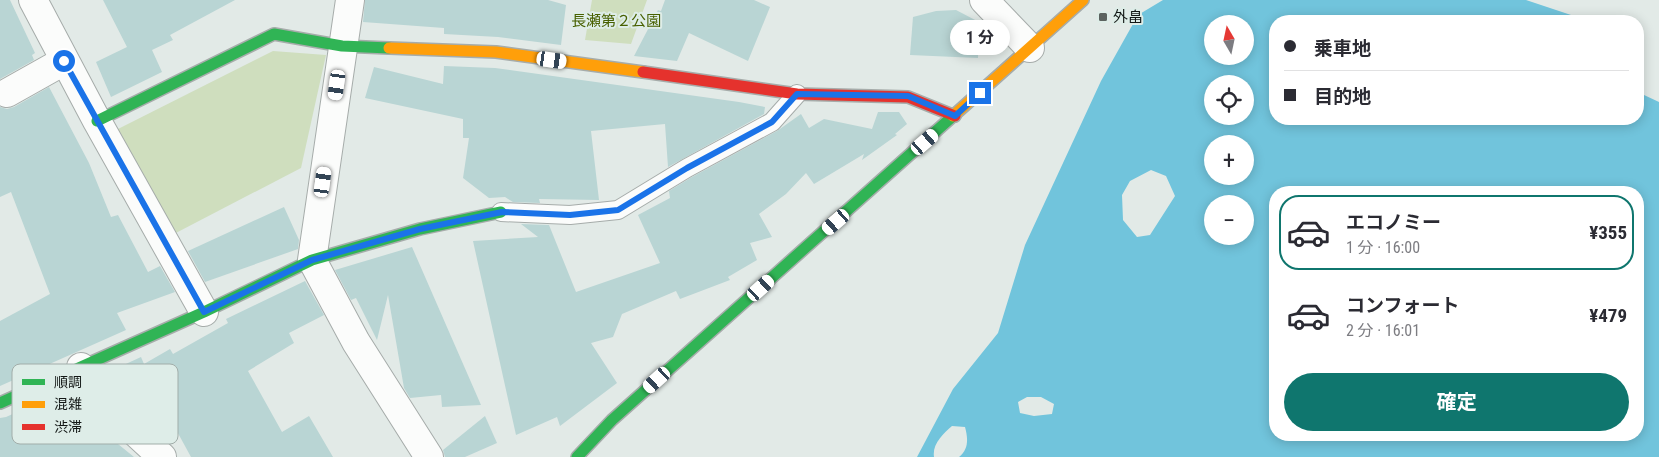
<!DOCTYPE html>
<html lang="ja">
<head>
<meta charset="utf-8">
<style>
	:root { --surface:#fff; --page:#f2f2f3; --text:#2b2b33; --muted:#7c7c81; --line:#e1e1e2; --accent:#0f766e }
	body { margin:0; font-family:"Roboto Condensed","Noto Sans JP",sans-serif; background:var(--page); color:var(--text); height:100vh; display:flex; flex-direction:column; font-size:19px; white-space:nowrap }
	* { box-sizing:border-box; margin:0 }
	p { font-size:16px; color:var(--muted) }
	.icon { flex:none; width:28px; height:28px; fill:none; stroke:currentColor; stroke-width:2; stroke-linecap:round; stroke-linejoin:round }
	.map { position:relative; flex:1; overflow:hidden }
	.side { position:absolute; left:1269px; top:186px; width:375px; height:255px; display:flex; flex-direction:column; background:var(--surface); border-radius:20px; box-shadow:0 2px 12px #0003 }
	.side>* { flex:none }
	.top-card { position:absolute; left:1269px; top:15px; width:375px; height:110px; border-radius:20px; box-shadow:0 2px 12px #0003; display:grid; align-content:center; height:110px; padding:0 15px; background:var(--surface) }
	.needle { width:32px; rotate:351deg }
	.fabs { position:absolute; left:1204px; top:15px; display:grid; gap:10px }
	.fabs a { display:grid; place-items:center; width:50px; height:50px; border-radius:50%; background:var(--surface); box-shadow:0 2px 12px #0003; font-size:25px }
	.end { position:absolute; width:22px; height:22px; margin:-11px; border:6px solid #1a73e8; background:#fff; box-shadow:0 0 0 2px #fff }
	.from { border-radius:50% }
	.bubble { position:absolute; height:35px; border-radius:18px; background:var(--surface); box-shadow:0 2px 12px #0003; font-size:16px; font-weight:700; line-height:35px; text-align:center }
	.car { position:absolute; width:15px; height:30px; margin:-15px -8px; border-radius:6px; box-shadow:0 0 4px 1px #0007; background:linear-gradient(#fff 24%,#345 0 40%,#fff 0 76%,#345 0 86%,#fff 0) }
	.top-card b { display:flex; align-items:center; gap:18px; height:48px; font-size:19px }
	.top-card b+b { border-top:1px solid var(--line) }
	.top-card i { width:12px; height:12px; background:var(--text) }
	ul { padding:9px 0 0; list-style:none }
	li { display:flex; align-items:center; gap:15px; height:75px; margin:0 10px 8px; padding:0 5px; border:2px solid transparent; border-radius:20px }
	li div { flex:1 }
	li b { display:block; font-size:19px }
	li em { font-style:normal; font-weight:700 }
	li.active { border-color:var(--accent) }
	li>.icon { width:45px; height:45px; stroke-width:1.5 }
	.button { display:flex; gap:10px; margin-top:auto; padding:10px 15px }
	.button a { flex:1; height:58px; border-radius:30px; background:var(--accent); color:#fff; font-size:20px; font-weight:700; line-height:58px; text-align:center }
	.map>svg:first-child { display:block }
	.green { fill:#cfdebe }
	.water { fill:#71c4dc; fill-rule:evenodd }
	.building { fill:#b9d5d4 }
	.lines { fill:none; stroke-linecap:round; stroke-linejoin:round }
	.lane-casing { stroke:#a6acaa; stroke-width:20 }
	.street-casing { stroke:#a6acaa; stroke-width:30 }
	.fast-casing { stroke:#a6acaa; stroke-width:14 }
	.slow-casing { stroke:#a6acaa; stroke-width:14 }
	.jam-casing { stroke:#a6acaa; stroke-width:14 }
	.lane { stroke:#fbfcfb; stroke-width:18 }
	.street { stroke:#fbfcfb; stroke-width:28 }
	.fast { stroke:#30b455; stroke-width:11 }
	.slow { stroke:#ff9f0a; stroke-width:11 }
	.jam { stroke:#e5322d; stroke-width:11 }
	.route { stroke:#1a73e8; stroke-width:6 }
	.poi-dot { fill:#5b625f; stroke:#deede8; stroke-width:2 }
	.labels { text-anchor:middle; stroke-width:4; stroke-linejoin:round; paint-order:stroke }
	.poi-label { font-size:15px; fill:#131816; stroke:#deede8; text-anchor:start }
	.park-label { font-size:15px; fill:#486000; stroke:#deede8 }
	.key { fill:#deede8; stroke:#a1ada9; stroke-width:1 }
	.key-label { font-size:14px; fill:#131816 }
</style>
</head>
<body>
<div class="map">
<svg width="1659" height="457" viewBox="0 0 1659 457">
	<rect width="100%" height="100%" fill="#e2eae7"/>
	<g class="green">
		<path d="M 592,0 L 647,0 L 631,44 L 585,40 Z"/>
		<path d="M 273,51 L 326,55 L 301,168 L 172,235 L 112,132 Z"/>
	</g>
	<path class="water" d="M 1163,0 L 1526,0 L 1583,19 L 1582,21 L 1275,21 L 1275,119 L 1638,119 L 1638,81 L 1644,95 L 1659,102 L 1659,457 L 959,457 C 969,449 968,438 965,427 L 952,426 C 943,434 932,444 934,457 L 917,457 L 953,389 L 998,333 L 1025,245 L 1101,81 L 1138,15 ZM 1212,24 L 1245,24 L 1245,56 L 1212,56 ZM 1212,84 L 1245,84 L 1245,116 L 1212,116 ZM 1212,144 L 1245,144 L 1245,176 L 1212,176 ZM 1151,170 L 1166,176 L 1175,196 L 1150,235 L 1137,237 L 1123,220 L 1122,195 L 1130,181 ZM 1275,192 L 1638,192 L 1638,435 L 1275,435 ZM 1212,204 L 1245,204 L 1245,236 L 1212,236 ZM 1027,397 L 1041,397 L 1054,404 L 1052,414 L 1034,416 L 1020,413 L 1018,402 Z"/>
	<g class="building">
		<path d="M 0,0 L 10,0 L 35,53 L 32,55 L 34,60 L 0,79 Z"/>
		<path d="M 103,0 L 235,0 L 170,35 L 173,40 L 152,50 L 162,72 L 111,97 L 96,62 L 127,47 Z"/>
		<path d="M 365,0 L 548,0 L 566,5 L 561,45 L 498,37 L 444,34 L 444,28 L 363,22 Z"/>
		<path d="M 665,0 L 754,0 L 770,7 L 748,61 L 689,33 L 677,61 L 634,56 L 658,10 L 661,11 Z"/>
		<path d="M 956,10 L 979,22 L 978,58 L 910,55 L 913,17 L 936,11 Z"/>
		<path d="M 444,66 L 495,68 L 739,102 L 765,107 L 764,114 L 668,167 L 665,124 L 591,131 L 599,200 L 539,199 L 540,203 L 513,202 L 505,197 L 489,198 L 463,178 L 469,138 L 463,138 L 463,119 L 365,98 L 374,67 L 443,84 Z"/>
		<path d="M 49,87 L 89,163 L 111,217 L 118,215 L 148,272 L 160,266 L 175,292 L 117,313 L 126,330 L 0,386 L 0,321 L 50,294 L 11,192 L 0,197 L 0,107 L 7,109 L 14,107 Z"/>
		<path d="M 878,112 L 899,112 L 907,124 L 895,134 L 897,135 L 862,160 L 864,154 L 814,184 L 806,173 L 786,194 L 759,214 L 772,237 L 750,243 L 757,260 L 728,277 L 730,280 L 680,299 L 676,291 L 622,314 L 613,337 L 591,343 L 617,383 L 560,426 L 557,417 L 516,435 L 473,241 L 538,237 L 521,224 L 549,225 L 576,292 L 660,263 L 638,215 L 670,198 L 669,191 L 692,177 L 777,131 L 801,114 L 809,128 L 824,119 L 872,129 Z"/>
		<path d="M 284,207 L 299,240 L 298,249 L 205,282 L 188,251 Z"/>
		<path d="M 412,247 L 481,405 L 442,407 L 441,395 L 410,398 L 404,388 L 388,295 L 377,340 L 356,298 L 351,300 L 335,270 Z"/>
		<path d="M 305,281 L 324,315 L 289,333 L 294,343 L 248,371 L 282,432 L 309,416 L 333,457 L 191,457 L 156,393 L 131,407 L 121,398 L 104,374 L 141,357 L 144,364 L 170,349 L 173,354 L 228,323 L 226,319 Z"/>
		<path d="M 75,386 L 96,417 L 103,424 L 97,427 L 134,457 L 0,457 L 0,418 L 6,417 Z"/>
		<path d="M 485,416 L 497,443 L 465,457 L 445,457 L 443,450 Z"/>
	</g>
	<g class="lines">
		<g class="lane-casing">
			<path id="lane" d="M 501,212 L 570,215 L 618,210 L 687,168 L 772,122 L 797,94"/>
		</g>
		<g class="street-casing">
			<g id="street">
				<path d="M 33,0 L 97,121 L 204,312"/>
				<path d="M 350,0 L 312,260 L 356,342 L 429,457"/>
				<path d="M 984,0 L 1030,48"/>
				<path d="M 7,93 L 64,61"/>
				<path d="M 81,367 L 109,408 L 162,457"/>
			</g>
		</g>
		<g class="fast-casing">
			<g id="fast">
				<path d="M 97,121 L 274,34 L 342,46 L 389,48"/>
				<path d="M 0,403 L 204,312 L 312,260 L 420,229 L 501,212"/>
				<path d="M 577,457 L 612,420 L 953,116"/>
			</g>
		</g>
		<g class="slow-casing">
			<g id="slow">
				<path d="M 389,48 L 496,52 L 643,72"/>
				<path d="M 953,116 L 1083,0"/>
			</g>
		</g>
		<g class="jam-casing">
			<path id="jam" d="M 643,72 L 797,94 L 908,97 L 955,116"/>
		</g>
		<use href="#lane" class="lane"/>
		<use href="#street" class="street"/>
		<use href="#fast" class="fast"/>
		<use href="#slow" class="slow"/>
		<use href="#jam" class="jam"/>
	</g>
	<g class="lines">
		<path class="route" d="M 64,61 L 204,312 L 312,260 L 420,229 L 502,212 L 570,215 L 618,210 L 687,168 L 772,122 L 797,94 L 908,96 L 955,116 L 980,93"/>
	</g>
	<rect class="poi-dot" x="1098" y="12" width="10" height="10" rx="2.5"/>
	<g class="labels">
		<g class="poi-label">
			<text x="1113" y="22">外畠</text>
		</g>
		<g class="park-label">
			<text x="616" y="26">長瀬第２公園</text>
		</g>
	</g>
	<rect x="12" y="364" width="166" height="80" rx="8" class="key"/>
	<rect x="22" y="379" width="23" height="6" fill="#30b455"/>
	<rect x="22" y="401" width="23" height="7" fill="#ff9f0a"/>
	<rect x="22" y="424" width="23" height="6" fill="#e5322d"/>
	<g class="key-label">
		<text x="54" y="387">順調</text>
		<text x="54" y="409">混雑</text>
		<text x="54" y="432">渋滞</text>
	</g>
</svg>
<div class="fabs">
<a><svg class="needle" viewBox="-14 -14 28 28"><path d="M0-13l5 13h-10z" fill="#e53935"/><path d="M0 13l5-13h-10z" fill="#7c7c81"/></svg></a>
<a><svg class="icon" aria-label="locate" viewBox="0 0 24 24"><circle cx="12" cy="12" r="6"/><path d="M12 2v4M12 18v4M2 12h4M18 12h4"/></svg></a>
<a>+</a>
<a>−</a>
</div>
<i class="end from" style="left:64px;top:61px"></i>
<i class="end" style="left:980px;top:93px"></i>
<div class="bubble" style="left:950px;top:20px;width:60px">1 分</div>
<i class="car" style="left:552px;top:60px;rotate:98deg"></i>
<i class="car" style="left:337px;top:85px;rotate:188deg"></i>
<i class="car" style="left:925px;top:142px;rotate:49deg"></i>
<i class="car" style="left:323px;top:182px;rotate:8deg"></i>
<i class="car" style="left:836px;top:222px;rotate:229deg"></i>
<i class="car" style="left:761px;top:288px;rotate:48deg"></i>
<i class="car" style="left:657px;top:380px;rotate:228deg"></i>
<div class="top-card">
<b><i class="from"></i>乗車地</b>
<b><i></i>目的地</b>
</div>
<section class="side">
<ul>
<li class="active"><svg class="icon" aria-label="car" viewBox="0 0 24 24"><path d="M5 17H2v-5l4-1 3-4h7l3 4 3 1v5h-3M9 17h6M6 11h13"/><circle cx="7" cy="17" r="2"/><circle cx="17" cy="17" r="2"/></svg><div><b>エコノミー</b><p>1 分 · 16:00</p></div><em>¥355</em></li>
<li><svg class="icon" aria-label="car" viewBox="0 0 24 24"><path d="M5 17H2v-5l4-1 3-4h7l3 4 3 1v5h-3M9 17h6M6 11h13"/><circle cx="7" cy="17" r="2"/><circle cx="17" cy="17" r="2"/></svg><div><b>コンフォート</b><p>2 分 · 16:01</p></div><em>¥479</em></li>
</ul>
<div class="button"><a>確定</a></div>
</section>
</div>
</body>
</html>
